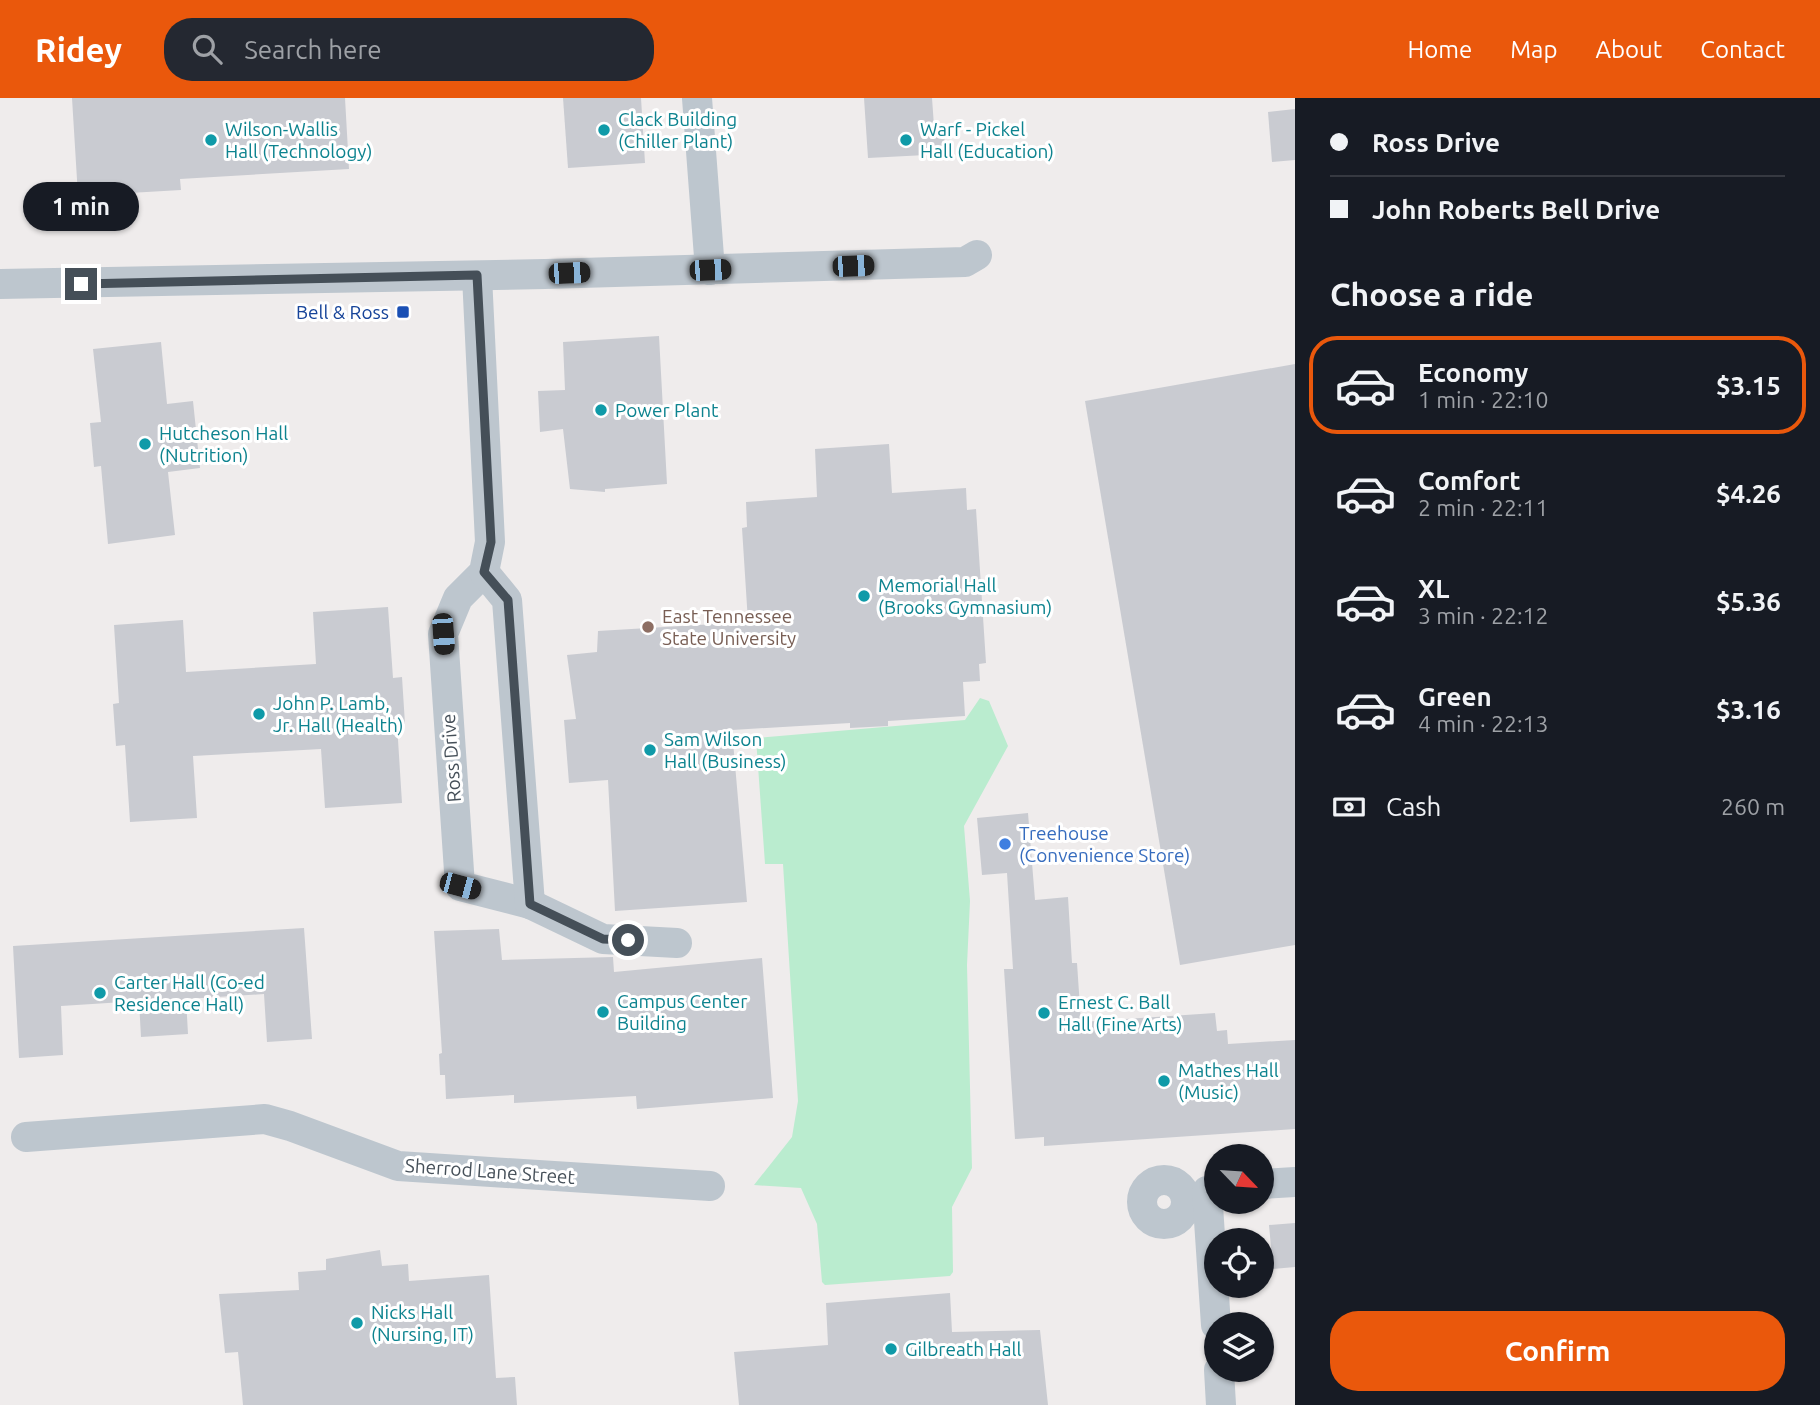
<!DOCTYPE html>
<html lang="en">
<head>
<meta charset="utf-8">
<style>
	:root { --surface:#171b24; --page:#242831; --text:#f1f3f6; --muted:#9ea1a6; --line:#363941; --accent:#ea580c }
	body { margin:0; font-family:Ubuntu,sans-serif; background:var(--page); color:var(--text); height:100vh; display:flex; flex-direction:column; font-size:26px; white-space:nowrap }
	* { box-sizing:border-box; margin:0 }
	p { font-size:23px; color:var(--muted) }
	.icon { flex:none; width:38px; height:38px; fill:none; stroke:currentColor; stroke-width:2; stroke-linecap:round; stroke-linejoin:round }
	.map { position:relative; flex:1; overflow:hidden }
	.side { display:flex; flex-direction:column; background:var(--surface); width:525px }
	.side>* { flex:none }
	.hud { display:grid; align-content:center; height:154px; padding:0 35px; background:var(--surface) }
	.needle { width:46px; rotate:115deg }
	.fabs { position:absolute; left:1204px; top:1046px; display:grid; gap:14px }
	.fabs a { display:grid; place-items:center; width:70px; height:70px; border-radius:50%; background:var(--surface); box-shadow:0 2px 5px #0004; font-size:35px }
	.end { position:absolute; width:32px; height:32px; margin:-16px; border:9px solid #454f58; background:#fff; box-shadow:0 0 0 4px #fff }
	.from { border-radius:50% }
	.bubble { position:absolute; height:49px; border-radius:24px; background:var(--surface); box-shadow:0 2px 5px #0004; font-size:23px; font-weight:700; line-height:49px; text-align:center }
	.car { position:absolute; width:21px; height:42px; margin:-21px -10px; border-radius:9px; box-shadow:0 0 5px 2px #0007; background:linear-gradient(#222 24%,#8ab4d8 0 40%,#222 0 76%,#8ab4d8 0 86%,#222 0) }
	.hud b { display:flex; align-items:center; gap:24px; height:66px; font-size:26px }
	.hud b+b { border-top:2px solid var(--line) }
	.hud i { width:18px; height:18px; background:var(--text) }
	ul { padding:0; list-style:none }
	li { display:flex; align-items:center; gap:21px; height:98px; margin:0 14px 10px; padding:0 21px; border:4px solid transparent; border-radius:28px }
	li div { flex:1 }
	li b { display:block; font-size:26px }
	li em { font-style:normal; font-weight:700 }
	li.selected { border-color:var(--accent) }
	li>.icon { width:63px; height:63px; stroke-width:1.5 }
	h2 { padding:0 35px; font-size:32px; line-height:84px }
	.pay { display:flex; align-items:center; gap:18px; height:77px; padding:0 35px; font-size:26px }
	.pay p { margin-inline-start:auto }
	.button { display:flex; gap:14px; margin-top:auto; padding:14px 35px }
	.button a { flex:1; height:80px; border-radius:28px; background:var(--accent); color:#fff; font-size:28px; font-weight:700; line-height:80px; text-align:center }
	header { display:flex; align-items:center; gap:42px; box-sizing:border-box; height:98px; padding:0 35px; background:var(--accent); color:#fff }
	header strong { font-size:33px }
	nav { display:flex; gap:38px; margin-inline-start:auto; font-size:24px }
	.search { width:490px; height:63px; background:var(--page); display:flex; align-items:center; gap:18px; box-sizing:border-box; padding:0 24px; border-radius:28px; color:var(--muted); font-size:26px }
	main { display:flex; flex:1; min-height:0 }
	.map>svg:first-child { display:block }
	.green { fill:#baeccf }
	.building { fill:#c9cbd1 }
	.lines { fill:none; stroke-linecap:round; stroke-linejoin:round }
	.street { stroke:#bdc6ce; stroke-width:30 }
	.route { stroke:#454f58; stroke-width:9 }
	.culture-dot { fill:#0f9aa8; stroke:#fff; stroke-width:2.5 }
	.transit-dot { fill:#1a4fb4; stroke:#fff; stroke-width:2.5 }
	.education-dot { fill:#8d6e63; stroke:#fff; stroke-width:2.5 }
	.shop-dot { fill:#3f7fe0; stroke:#fff; stroke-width:2.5 }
	.labels { text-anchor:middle; stroke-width:6; stroke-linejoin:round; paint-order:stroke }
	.culture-label { font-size:19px; fill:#0d838f; stroke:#fff; text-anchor:start }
	.transit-label { font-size:19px; fill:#164399; stroke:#fff; text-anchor:end }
	.education-label { font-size:19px; fill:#785e54; stroke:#fff; text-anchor:start }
	.street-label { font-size:19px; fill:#454f58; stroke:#fff }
	.shop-label { font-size:19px; fill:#366cbe; stroke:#fff; text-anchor:start }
</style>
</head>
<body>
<header>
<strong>Ridey</strong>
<div class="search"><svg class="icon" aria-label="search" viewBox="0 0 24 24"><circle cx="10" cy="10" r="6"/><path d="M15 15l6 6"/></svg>Search here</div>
<nav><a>Home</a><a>Map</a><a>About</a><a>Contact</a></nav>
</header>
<main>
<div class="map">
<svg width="1295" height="1307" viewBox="0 0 1295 1307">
	<rect width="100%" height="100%" fill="#efecec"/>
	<path class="green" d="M 980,600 L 989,603 L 1008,648 L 964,728 L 970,803 L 967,867 L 972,1070 L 952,1109 L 953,1174 L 950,1178 L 825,1187 L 822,1184 L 817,1126 L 801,1090 L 754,1087 L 792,1039 L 798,1003 L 783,766 L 765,766 L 756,640 L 965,622 Z"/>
	<g class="building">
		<path d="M 72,0 L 345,0 L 349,71 L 180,81 L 181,92 L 78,98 Z"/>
		<path d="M 563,0 L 641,0 L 645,65 L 568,70 Z"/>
		<path d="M 864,0 L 932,0 L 934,28 L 944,27 L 945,56 L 868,60 Z"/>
		<path d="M 1295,11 L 1295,62 L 1272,64 L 1268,14 Z"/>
		<path d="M 659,238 L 667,386 L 605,391 L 605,394 L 570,391 L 563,331 L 540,334 L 538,293 L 565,292 L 563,244 Z"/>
		<path d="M 161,244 L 167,306 L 193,303 L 200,370 L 168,374 L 175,437 L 108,446 L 101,368 L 94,369 L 90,325 L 101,324 L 93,251 Z"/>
		<path d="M 1295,266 L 1295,847 L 1180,867 L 1085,303 Z"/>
		<path d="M 889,346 L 892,395 L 966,390 L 967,412 L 976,411 L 986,565 L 979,566 L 980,583 L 963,584 L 965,618 L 888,623 L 888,628 L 850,630 L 850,625 L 732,632 L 747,804 L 615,813 L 608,682 L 569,685 L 564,622 L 576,621 L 567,557 L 597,554 L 598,533 L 748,524 L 742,430 L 747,429 L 746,404 L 817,399 L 815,351 Z"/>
		<path d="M 388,509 L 393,580 L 402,579 L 405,626 L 397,626 L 402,705 L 325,710 L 321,651 L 193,658 L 197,720 L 130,724 L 125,647 L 116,648 L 113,606 L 119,605 L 114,527 L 183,522 L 186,574 L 316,566 L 313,514 Z"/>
		<path d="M 1028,715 L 1035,802 L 1068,799 L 1072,865 L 1077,865 L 1081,924 L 1215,915 L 1217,933 L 1227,932 L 1228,946 L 1295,942 L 1295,1031 L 1044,1048 L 1044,1039 L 1015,1041 L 1004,871 L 1013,871 L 1007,775 L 982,777 L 977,720 Z"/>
		<path d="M 304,830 L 312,941 L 267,944 L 264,896 L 186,901 L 188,936 L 141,939 L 139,903 L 61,908 L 63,957 L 19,960 L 13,848 Z"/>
		<path d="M 499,831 L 502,862 L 613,859 L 614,874 L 762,860 L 773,1000 L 637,1011 L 636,998 L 514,1005 L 514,997 L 446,1001 L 445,977 L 440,977 L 439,956 L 442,955 L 434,833 Z"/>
		<path d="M 1295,1125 L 1295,1169 L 1273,1171 L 1269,1127 Z"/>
		<path d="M 380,1152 L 382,1168 L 408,1166 L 409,1183 L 489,1177 L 496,1280 L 515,1279 L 517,1307 L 243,1307 L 238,1254 L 225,1255 L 219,1196 L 299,1192 L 298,1174 L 326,1172 L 326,1161 Z"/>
		<path d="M 950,1195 L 952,1234 L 1040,1232 L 1048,1307 L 739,1307 L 734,1254 L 828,1247 L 826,1205 Z"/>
	</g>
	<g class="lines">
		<g class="street">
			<path d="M 697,0 L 710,172"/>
			<path d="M 477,178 L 490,444 L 484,474 L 458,500 L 443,536 L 460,788 L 530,806 L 603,841 L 677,845"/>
			<path d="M 0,186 L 545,176 L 965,164 L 977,157"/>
			<path d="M 484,474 L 507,502 L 530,806"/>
			<path d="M 26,1039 L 265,1021 L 290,1028 L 398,1068 L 710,1088"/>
			<circle cx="1164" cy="1104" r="22"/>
			<path d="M 1262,1086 L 1295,1084"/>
			<path d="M 1207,1093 L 1216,1227"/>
			<path d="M 1219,1272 L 1221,1307"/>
		</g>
	</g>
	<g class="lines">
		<path class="route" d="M 81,186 L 477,177 L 491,444 L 484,474 L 508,502 L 530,806 L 603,841 L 628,842"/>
	</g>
	<g class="culture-dot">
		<circle cx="604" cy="32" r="7"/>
		<circle cx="211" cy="42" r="7"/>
		<circle cx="906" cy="42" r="7"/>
		<circle cx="601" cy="312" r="7"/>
		<circle cx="145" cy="346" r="7"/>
		<circle cx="864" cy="498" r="7"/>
		<circle cx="259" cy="616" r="7"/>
		<circle cx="650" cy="652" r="7"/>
		<circle cx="100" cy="895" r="7"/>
		<circle cx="603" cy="914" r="7"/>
		<circle cx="1044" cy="915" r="7"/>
		<circle cx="1164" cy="983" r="7"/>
		<circle cx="357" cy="1225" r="7"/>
		<circle cx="891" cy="1251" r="7"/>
	</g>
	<rect class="transit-dot" x="396" y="207" width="14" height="14" rx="3.5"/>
	<circle class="education-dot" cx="648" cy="529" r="7"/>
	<circle class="shop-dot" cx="1005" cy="746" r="7"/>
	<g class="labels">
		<g class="culture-label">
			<text x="618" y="28">Clack Building<tspan x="618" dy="22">(Chiller Plant)</tspan></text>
			<text x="225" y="38">Wilson-Wallis<tspan x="225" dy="22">Hall (Technology)</tspan></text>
			<text x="920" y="38">Warf - Pickel<tspan x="920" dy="22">Hall (Education)</tspan></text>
			<text x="615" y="319">Power Plant</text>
			<text x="159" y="342">Hutcheson Hall<tspan x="159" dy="22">(Nutrition)</tspan></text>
			<text x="878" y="494">Memorial Hall<tspan x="878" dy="22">(Brooks Gymnasium)</tspan></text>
			<text x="273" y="612">John P. Lamb,<tspan x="273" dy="22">Jr. Hall (Health)</tspan></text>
			<text x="664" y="648">Sam Wilson<tspan x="664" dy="22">Hall (Business)</tspan></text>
			<text x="114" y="891">Carter Hall (Co-ed<tspan x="114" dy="22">Residence Hall)</tspan></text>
			<text x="617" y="910">Campus Center<tspan x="617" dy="22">Building</tspan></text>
			<text x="1058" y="911">Ernest C. Ball<tspan x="1058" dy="22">Hall (Fine Arts)</tspan></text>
			<text x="1178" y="979">Mathes Hall<tspan x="1178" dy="22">(Music)</tspan></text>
			<text x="371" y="1221">Nicks Hall<tspan x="371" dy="22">(Nursing, IT)</tspan></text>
			<text x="905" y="1258">Gilbreath Hall</text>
		</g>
		<g class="transit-label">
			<text x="389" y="221">Bell &amp; Ross</text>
		</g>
		<g class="education-label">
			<text x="662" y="525">East Tennessee<tspan x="662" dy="22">State University</tspan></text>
		</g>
		<g class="street-label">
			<text transform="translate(451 660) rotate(-94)" y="7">Ross Drive</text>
			<text transform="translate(490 1073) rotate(4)" y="7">Sherrod Lane Street</text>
		</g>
		<g class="shop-label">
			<text x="1019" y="742">Treehouse<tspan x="1019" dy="22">(Convenience Store)</tspan></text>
		</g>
	</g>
</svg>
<div class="fabs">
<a><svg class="needle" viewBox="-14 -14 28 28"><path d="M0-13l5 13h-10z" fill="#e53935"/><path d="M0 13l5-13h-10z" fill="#9ea1a6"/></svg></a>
<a><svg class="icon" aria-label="locate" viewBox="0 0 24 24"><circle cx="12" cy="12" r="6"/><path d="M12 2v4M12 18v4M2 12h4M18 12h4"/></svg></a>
<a><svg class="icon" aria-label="layers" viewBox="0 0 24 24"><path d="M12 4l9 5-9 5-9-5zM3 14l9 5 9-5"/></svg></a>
</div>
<i class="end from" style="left:628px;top:842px"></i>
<i class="end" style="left:81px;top:186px"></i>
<div class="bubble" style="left:23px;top:84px;width:116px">1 min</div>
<i class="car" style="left:853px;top:168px;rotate:88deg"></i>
<i class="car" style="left:710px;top:172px;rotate:88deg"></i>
<i class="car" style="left:569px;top:175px;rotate:88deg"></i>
<i class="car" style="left:443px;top:536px;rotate:176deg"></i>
<i class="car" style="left:460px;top:788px;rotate:105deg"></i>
</div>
<section class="side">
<div class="hud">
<b><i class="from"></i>Ross Drive</b>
<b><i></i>John Roberts Bell Drive</b>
</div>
<h2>Choose a ride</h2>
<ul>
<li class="selected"><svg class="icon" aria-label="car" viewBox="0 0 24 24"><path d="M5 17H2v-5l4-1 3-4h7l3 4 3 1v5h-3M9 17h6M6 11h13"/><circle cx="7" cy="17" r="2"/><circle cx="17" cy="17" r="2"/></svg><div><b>Economy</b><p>1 min · 22:10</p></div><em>$3.15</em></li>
<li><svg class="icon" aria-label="car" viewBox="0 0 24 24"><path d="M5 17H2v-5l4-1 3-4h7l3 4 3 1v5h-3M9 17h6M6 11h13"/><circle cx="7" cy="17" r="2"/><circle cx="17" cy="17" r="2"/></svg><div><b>Comfort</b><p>2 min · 22:11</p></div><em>$4.26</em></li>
<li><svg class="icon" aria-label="car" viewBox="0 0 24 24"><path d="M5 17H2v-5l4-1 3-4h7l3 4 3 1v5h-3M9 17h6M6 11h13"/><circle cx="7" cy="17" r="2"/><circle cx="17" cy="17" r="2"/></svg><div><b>XL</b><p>3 min · 22:12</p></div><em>$5.36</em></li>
<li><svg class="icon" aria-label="car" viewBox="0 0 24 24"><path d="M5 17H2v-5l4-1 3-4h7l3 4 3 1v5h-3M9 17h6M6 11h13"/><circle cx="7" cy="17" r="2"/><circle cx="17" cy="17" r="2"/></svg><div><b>Green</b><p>4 min · 22:13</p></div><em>$3.16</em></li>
</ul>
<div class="pay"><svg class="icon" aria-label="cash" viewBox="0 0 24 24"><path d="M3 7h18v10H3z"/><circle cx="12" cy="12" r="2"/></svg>Cash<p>260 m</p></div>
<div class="button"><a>Confirm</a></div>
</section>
</main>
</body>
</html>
